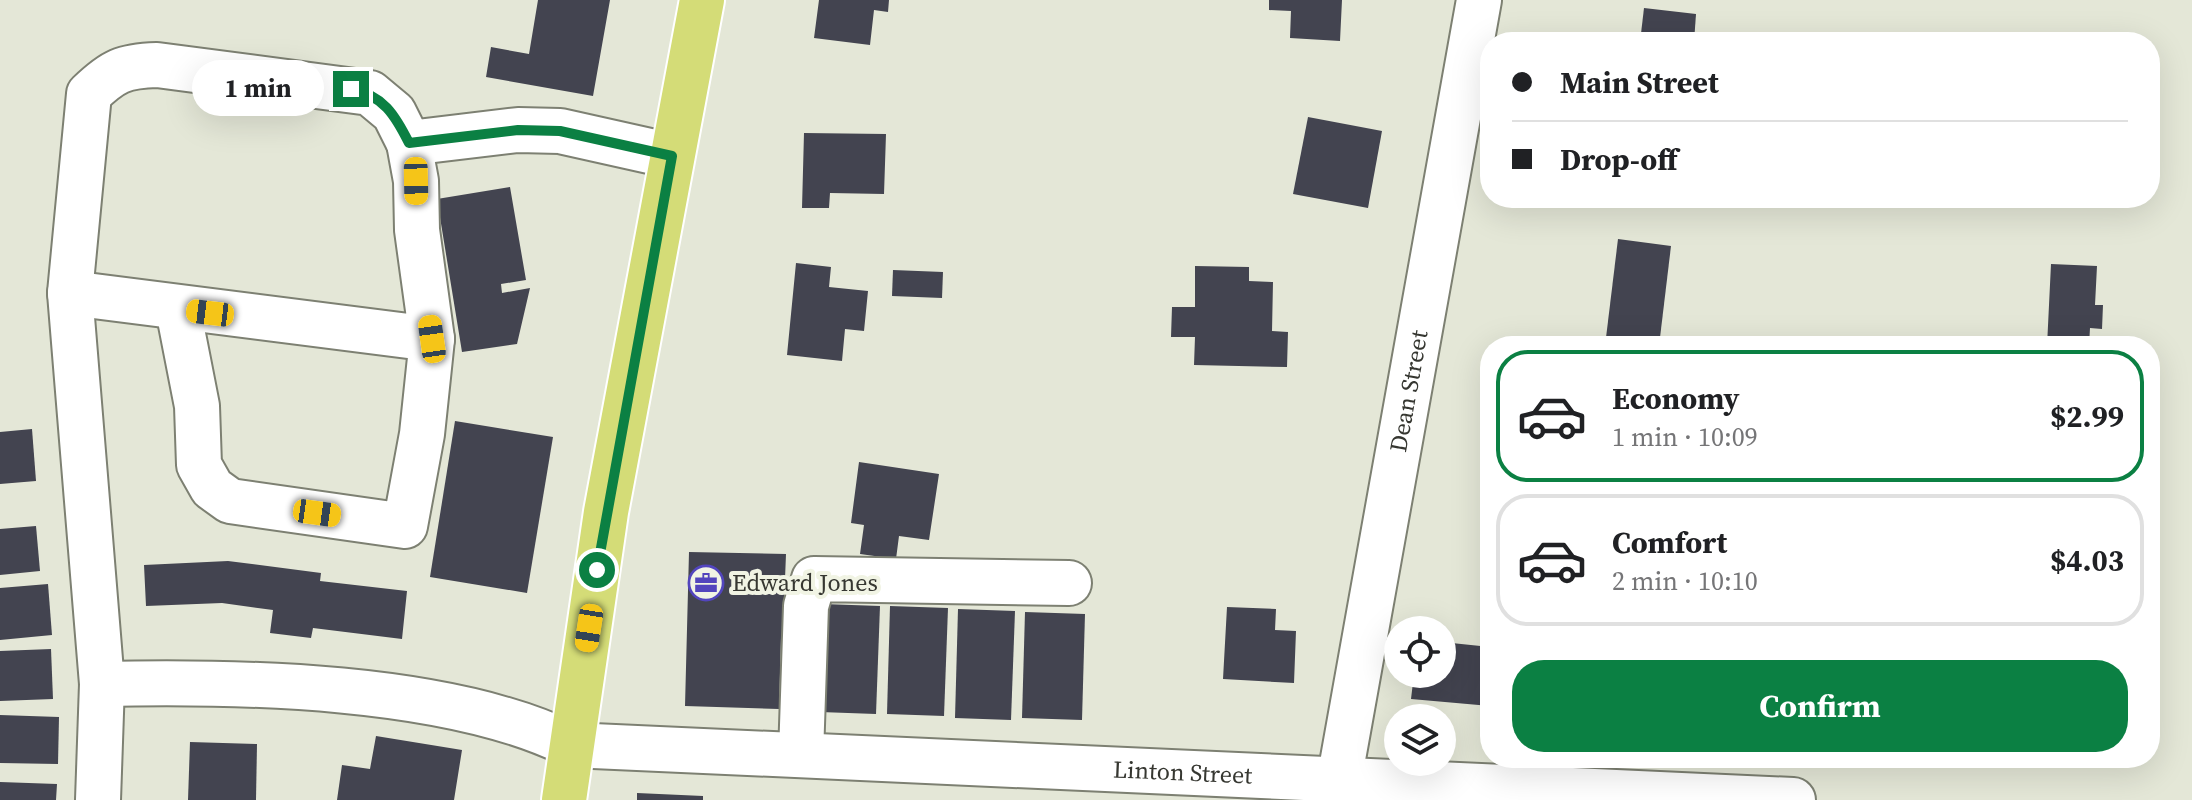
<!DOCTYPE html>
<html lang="en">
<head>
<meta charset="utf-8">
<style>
	:root { --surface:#fff; --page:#f2f2f2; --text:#202124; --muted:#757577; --line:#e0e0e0; --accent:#0b8043 }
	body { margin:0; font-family:"Source Serif 4",serif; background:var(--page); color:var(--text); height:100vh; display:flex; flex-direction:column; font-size:30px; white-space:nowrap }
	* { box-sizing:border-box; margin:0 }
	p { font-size:26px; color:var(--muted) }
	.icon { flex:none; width:44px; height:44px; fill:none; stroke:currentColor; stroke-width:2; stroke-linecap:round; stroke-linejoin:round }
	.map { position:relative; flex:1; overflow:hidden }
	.panel { position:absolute; left:1480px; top:336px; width:680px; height:432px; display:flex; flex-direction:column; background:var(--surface); border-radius:32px; box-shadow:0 8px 32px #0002 }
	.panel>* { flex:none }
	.banner { position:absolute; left:1480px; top:32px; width:680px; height:176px; border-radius:32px; box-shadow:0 8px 32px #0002; display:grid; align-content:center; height:176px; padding:0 32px; background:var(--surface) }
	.fabs { position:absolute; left:1384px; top:616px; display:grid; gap:16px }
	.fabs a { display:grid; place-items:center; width:72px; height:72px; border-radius:50%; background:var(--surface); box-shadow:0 8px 32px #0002; font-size:40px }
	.end { position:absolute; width:36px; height:36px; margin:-18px; border:10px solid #0b8043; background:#fff; box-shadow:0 0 0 4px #fff }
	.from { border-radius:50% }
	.bubble { position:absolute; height:56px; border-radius:28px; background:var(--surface); box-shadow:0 8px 32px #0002; font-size:26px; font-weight:700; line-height:56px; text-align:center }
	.car { position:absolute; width:24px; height:48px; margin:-24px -12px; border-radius:10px; box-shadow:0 0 6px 2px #0007; background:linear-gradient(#f5c518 24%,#345 0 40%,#f5c518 0 76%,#345 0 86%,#f5c518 0) }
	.banner b { display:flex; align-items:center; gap:28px; height:76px; font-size:30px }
	.banner b+b { border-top:2px solid var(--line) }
	.banner i { width:20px; height:20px; background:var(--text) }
	ul { padding:14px 0 0; list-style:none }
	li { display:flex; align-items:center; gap:24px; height:132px; margin:0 16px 12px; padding:0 16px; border:4px solid var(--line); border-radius:32px }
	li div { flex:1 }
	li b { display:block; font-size:30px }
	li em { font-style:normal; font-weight:700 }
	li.selected { border-color:var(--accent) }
	li>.icon { width:72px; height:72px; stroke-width:1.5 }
	.action { display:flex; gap:16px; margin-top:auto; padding:16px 32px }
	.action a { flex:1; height:92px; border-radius:32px; background:var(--accent); color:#fff; font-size:32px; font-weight:700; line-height:92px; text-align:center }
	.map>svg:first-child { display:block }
	.building { fill:#434450 }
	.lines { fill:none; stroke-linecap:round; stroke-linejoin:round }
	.minor-casing { stroke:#7d8072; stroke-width:48 }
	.major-casing { stroke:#fff; stroke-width:48 }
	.minor { stroke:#fff; stroke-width:44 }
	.major { stroke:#d4dc77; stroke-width:44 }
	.route { stroke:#0b8043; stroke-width:10 }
	.labels { text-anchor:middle; stroke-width:8; stroke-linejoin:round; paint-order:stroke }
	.street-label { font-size:24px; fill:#363731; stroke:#f1f4e4 }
	.poi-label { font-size:24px; fill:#363731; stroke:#f1f4e4; text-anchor:start }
</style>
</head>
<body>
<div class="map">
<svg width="2192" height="800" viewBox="0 0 2192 800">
	<rect width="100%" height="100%" fill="#e4e7d7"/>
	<g class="building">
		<path d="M 538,0 L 610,0 L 593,96 L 486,77 L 491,47 L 529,54 Z"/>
		<path d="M 819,0 L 889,0 L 888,12 L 874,10 L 870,45 L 814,38 Z"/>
		<path d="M 1269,0 L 1342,0 L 1340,41 L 1290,38 L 1291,11 L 1269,10 Z"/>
		<path d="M 1644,8 L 1696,14 L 1694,42 L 1640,42 Z"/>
		<path d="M 1308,117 L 1382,131 L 1368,208 L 1293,194 Z"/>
		<path d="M 804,133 L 886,134 L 884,194 L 830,193 L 829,208 L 802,208 Z"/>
		<path d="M 510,187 L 526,280 L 501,284 L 502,293 L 530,288 L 517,344 L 462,352 L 437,199 Z"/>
		<path d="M 1618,239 L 1671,246 L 1659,346 L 1605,346 Z"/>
		<path d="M 796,263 L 831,267 L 829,287 L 868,291 L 864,331 L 845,329 L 842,361 L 787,355 Z"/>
		<path d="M 2051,264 L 2097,266 L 2095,305 L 2103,305 L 2102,329 L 2090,328 L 2089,346 L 2047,346 Z"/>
		<path d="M 1195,266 L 1249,267 L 1249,281 L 1273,282 L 1272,331 L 1288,332 L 1287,367 L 1194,365 L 1195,337 L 1171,337 L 1172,307 L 1195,307 Z"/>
		<path d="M 893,270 L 943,272 L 942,298 L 892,296 Z"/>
		<path d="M 455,421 L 553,437 L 527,593 L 430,577 Z"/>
		<path d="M 32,429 L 36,481 L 0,484 L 0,432 Z"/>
		<path d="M 859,462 L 939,474 L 929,540 L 899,536 L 896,559 L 860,554 L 864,525 L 851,523 Z"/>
		<path d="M 36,526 L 40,571 L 0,575 L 0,529 Z"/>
		<path d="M 689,552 L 786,554 L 784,604 L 794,604 L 793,638 L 781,638 L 779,709 L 685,706 Z"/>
		<path d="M 228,561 L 321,573 L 320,581 L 407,591 L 402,639 L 313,628 L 311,638 L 270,633 L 273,610 L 222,603 L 146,606 L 144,565 Z"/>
		<path d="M 48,584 L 52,635 L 0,640 L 0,588 Z"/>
		<path d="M 823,604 L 880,606 L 876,714 L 820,712 Z"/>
		<path d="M 890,606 L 948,608 L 944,716 L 887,714 Z"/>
		<path d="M 1227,607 L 1276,609 L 1275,630 L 1296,631 L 1294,683 L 1223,679 Z"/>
		<path d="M 958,609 L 1015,611 L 1011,720 L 955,718 Z"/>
		<path d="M 1025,612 L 1085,614 L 1082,720 L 1022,718 Z"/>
		<path d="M 1442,642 L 1490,647 L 1490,706 L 1411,699 L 1414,674 L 1442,674 Z"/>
		<path d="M 51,649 L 53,699 L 0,701 L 0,651 Z"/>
		<path d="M 0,715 L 59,717 L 58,764 L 0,763 Z"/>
		<path d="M 376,736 L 462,750 L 454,800 L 337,800 L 342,765 L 370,769 Z"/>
		<path d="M 190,742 L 257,744 L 256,800 L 188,800 Z"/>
		<path d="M 0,782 L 57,784 L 56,800 L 0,800 Z"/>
		<path d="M 637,793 L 703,796 L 703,800 L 637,800 Z"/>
	</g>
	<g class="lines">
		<g class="minor-casing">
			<g id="minor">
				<path id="s1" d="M 672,156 L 560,131 L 518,130 L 409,143 L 394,113 L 370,93 L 157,65 C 123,66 113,71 89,94 L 70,293 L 102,684 C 239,681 448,684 571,745 L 1793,800"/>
				<path d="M 70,293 L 432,339 L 417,230 L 416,181 L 409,143"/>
				<path d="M 178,309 L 197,406 L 199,465 L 212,488 L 230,501 L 405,526 L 422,434 L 432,339"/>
				<path d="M 801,755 L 806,606 L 814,579 L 1069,583"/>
				<path id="s2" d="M 1339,781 L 1479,0"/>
				<path d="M 98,800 L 102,684"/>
			</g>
		</g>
		<g class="major-casing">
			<path id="major" d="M 564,800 L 606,512 L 702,0"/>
		</g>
		<use href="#minor" class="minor"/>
		<use href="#major" class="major"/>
	</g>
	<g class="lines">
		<path class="route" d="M 351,89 C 383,95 395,115 409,143 L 518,130 L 560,131 L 672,156 L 597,570"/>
	</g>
	<defs>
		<g id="office-ring" transform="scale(1.8)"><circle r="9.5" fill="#f1f4e4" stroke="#5245bd" stroke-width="1.5"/><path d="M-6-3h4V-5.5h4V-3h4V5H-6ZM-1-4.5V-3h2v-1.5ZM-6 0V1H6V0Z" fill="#5245bd"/></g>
	</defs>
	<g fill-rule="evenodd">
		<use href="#office-ring" x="706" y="583"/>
	</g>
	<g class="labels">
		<g class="street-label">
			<text dy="8" stroke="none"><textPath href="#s2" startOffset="396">Dean Street</textPath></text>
			<text dy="8" stroke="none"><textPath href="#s1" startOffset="2304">Linton Street</textPath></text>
		</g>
		<g class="poi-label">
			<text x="732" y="591">Edward Jones</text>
		</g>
	</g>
</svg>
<div class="fabs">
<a><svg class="icon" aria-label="locate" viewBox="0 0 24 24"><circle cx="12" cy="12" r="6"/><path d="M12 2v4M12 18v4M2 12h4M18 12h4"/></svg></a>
<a><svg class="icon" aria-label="layers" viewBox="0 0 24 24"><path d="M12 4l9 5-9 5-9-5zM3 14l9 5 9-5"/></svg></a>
</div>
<i class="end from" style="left:597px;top:570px"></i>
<i class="end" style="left:351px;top:89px"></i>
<div class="bubble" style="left:192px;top:60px;width:132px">1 min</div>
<i class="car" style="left:416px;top:181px;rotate:179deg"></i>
<i class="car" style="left:210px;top:313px;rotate:277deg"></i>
<i class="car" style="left:432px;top:339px;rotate:352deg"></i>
<i class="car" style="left:317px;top:513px;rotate:98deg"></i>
<i class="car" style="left:589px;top:628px;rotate:189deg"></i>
<div class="banner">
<b><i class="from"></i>Main Street</b>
<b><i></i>Drop-off</b>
</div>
<section class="panel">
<ul>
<li class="selected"><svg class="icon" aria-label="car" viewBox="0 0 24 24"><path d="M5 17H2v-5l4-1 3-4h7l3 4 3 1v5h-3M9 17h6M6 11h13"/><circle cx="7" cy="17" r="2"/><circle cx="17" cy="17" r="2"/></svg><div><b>Economy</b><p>1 min · 10:09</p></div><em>$2.99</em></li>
<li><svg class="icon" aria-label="car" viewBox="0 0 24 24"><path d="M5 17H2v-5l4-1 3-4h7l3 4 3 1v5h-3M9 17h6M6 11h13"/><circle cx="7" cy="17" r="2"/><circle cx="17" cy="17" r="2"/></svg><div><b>Comfort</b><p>2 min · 10:10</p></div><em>$4.03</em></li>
</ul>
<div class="action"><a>Confirm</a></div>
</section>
</div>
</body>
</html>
